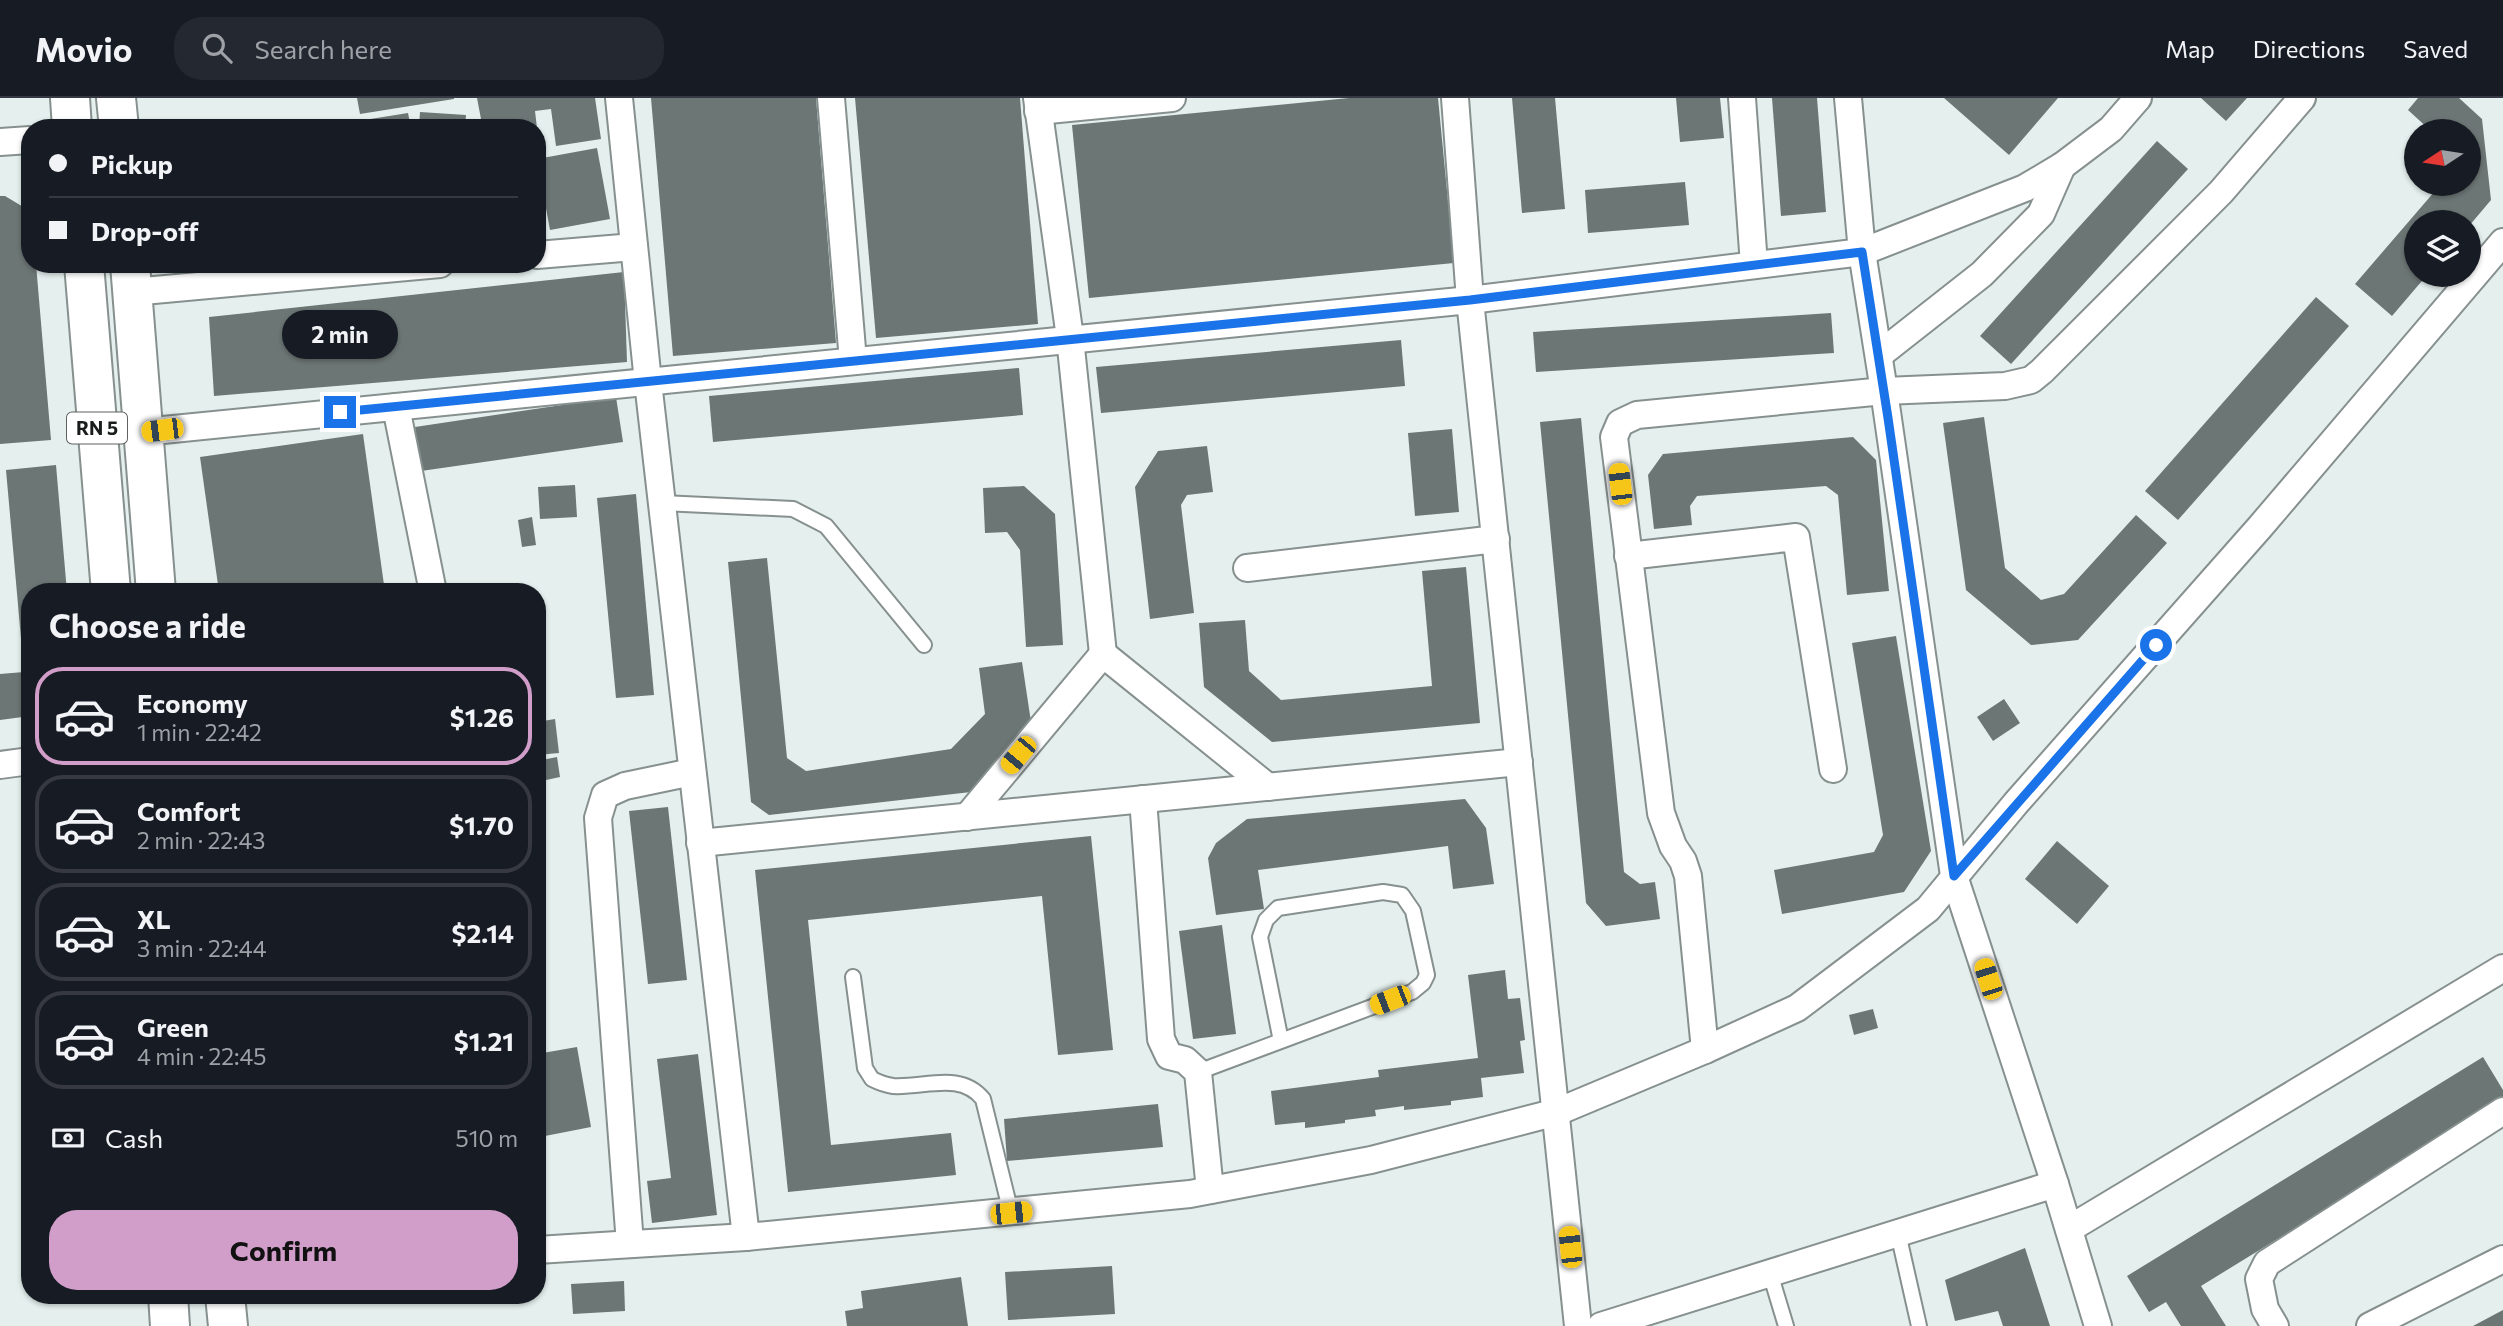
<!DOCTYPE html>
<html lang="en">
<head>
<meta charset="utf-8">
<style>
	:root { --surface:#171b24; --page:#242831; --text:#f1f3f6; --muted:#9ea1a6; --line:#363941; --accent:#d19ec9 }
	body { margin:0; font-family:Commissioner,sans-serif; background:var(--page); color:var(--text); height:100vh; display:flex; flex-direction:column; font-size:26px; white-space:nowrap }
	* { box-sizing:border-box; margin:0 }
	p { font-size:23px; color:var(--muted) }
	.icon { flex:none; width:38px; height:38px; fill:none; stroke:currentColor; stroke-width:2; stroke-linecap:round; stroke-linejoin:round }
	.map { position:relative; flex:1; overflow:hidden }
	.side { position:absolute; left:21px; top:485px; width:525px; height:721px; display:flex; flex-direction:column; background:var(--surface); border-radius:28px; box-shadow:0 2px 5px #0004 }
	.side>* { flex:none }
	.banner { position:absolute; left:21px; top:21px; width:525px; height:154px; border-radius:28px; box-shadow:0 2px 5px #0004; display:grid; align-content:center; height:154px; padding:0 28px; background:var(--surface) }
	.needle { width:46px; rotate:258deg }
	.tools { position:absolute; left:2404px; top:21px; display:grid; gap:14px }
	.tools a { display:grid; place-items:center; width:77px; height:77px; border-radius:50%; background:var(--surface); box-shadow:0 2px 5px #0004; font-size:35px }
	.end { position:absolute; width:32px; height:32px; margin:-16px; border:9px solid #1a73e8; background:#fff; box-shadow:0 0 0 4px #fff }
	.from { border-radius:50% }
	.bubble { position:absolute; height:49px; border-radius:24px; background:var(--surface); box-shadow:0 2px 5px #0004; font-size:23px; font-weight:700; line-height:49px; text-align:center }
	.car { position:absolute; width:21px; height:42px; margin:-21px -10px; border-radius:9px; box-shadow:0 0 5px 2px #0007; background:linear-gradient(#f5c518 24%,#345 0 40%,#f5c518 0 76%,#345 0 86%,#f5c518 0) }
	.banner b { display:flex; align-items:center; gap:24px; height:66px; font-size:26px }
	.banner b+b { border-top:2px solid var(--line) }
	.banner i { width:18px; height:18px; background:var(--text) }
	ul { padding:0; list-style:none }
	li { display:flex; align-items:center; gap:21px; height:98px; margin:0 14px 10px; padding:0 14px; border:4px solid var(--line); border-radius:28px }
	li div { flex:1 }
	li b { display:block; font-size:26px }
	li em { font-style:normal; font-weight:700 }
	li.selected { border-color:var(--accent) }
	li>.icon { width:63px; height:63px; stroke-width:1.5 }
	h2 { padding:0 28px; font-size:32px; line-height:84px }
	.pay { display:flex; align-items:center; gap:18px; height:77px; padding:0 28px; font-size:26px }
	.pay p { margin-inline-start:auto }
	.button { display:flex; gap:14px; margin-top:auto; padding:14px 28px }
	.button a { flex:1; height:80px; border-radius:28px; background:var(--accent); color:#111; font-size:28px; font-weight:700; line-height:80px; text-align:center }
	header { display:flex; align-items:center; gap:42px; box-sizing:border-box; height:98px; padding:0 35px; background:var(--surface); border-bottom:2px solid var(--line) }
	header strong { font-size:33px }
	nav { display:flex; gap:38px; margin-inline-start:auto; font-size:24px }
	.search { width:490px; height:63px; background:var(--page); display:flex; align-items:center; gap:18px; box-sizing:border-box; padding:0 24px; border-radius:28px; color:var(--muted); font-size:26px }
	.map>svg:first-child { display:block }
	.building { fill:#6c7674 }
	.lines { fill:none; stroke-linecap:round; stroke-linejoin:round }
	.service-casing { stroke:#86908e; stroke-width:18 }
	.minor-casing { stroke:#86908e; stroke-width:30 }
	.primary-casing { stroke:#86908e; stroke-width:42 }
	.service { stroke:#fff; stroke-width:14 }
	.minor { stroke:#fff; stroke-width:26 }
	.primary { stroke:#fff; stroke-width:38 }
	.route { stroke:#1a73e8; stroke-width:9 }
	.labels { text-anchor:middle; stroke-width:5; stroke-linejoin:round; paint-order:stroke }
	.shield { fill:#fff; stroke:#5e6160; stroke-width:2 }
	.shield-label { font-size:19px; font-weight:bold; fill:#191d1c }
</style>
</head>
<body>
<header>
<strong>Movio</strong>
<div class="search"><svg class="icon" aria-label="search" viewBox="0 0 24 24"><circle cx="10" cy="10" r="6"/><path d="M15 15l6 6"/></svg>Search here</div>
<nav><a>Map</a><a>Directions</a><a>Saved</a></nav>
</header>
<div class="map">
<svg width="2503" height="1228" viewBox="0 0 2503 1228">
	<rect width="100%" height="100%" fill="#e5f0ee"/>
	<g class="building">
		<path d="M 357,0 L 454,0 L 454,1 L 360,16 Z"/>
		<path d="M 477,0 L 595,0 L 601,41 L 556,48 L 551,11 L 535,13 L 537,30 L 477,30 L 475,22 L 481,21 Z"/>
		<path d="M 651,0 L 816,0 L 836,245 L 673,258 Z"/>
		<path d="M 855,0 L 1020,0 L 1038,226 L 876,240 Z"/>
		<path d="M 1349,0 L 1438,0 L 1454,165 L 1089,200 L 1072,27 Z"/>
		<path d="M 1512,0 L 1555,0 L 1565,111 L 1522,115 Z"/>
		<path d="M 1676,0 L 1720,0 L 1724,40 L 1680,44 Z"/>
		<path d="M 1772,0 L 1817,0 L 1826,114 L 1781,118 Z"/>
		<path d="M 1944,0 L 2058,0 L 2009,57 Z"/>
		<path d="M 2201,0 L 2247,0 L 2226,23 Z"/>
		<path d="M 2418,0 L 2459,0 L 2482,21 L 2491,102 L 2469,128 L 2469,124 L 2417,124 L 2417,177 L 2427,177 L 2392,218 L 2355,186 L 2441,86 L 2469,86 L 2469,33 L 2431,33 L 2408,12 Z"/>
		<path d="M 420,14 L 466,17 L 465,30 L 419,30 Z"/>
		<path d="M 408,15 L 411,30 L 359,30 L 358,23 Z"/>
		<path d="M 2157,43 L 2188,71 L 2011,266 L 1980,238 Z"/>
		<path d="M 597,50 L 610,121 L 550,132 L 537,61 Z"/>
		<path d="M 1685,84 L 1689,127 L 1588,135 L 1585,92 Z"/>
		<path d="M 0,98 L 5,98 L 30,113 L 30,166 L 36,166 L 51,342 L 0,346 Z"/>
		<path d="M 624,174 L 627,264 L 214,298 L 209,219 Z"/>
		<path d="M 2316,199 L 2349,228 L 2178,422 L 2145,393 Z"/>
		<path d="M 1831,215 L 1834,255 L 1536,274 L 1533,234 Z"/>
		<path d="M 1401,242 L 1405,288 L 1101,315 L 1096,269 Z"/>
		<path d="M 1019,270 L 1023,317 L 713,344 L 709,298 Z"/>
		<path d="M 616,299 L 623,344 L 421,373 L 415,329 Z"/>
		<path d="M 1984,319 L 2005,470 L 2041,502 L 2064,496 L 2136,417 L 2167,445 L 2078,542 L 2031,547 L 1966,492 L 1943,325 Z"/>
		<path d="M 1581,320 L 1624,774 L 1640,786 L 1655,784 L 1660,821 L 1606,828 L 1586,805 L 1540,324 Z"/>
		<path d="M 1452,331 L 1459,414 L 1415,418 L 1408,335 Z"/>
		<path d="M 363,336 L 385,494 L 219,494 L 200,359 Z"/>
		<path d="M 1853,339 L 1876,362 L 1889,493 L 1847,497 L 1838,397 L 1826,388 L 1697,398 L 1690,408 L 1692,427 L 1654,431 L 1648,377 L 1663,356 Z"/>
		<path d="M 1207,348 L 1213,394 L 1187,397 L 1181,407 L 1194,515 L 1150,521 L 1135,389 L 1158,353 Z"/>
		<path d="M 56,367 L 67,494 L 30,494 L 30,618 L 0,622 L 0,576 L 24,574 L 6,372 Z"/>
		<path d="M 575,387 L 577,419 L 540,421 L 538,389 Z"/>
		<path d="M 1024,388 L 1055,416 L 1063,547 L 1026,549 L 1020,452 L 1007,434 L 985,435 L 983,390 Z"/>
		<path d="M 636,396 L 654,597 L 616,600 L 597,400 Z"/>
		<path d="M 532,419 L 536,447 L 522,449 L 518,422 Z"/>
		<path d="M 767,460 L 787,660 L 806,673 L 951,651 L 985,616 L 979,570 L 1022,564 L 1031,624 L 971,694 L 769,717 L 751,704 L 728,464 Z"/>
		<path d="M 1466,469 L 1480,625 L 1272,644 L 1204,589 L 1199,525 L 1245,522 L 1249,573 L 1281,602 L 1432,588 L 1422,473 Z"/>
		<path d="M 1896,538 L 1931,753 L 1904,794 L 1782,816 L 1774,772 L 1874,754 L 1883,737 L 1852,545 Z"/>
		<path d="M 2004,601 L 2020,625 L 1993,643 L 1977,619 Z"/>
		<path d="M 555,621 L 559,655 L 537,657 L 537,624 Z"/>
		<path d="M 557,659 L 560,679 L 537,684 L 537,663 Z"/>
		<path d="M 1465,701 L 1486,730 L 1494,786 L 1453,791 L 1448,748 L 1258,772 L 1264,811 L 1216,817 L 1208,760 L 1216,745 L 1247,721 Z"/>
		<path d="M 668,709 L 687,882 L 648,886 L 629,713 Z"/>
		<path d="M 1091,738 L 1113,952 L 1058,957 L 1042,798 L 808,822 L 831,1047 L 951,1035 L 956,1077 L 788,1094 L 755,772 Z"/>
		<path d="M 2057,743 L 2109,788 L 2077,826 L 2025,781 Z"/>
		<path d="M 1222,827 L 1236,936 L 1193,941 L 1179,833 Z"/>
		<path d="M 1505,872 L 1508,901 L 1520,900 L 1525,942 L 1520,943 L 1524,975 L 1481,980 L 1483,999 L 1451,1003 L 1451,1007 L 1404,1012 L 1404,1008 L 1375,1012 L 1376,1018 L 1345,1022 L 1345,1025 L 1305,1030 L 1305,1024 L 1275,1027 L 1271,993 L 1379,979 L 1378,972 L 1478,960 L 1468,877 Z"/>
		<path d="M 1873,911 L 1878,930 L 1854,937 L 1849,917 Z"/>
		<path d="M 577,949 L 591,1029 L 545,1038 L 537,994 L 537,956 Z"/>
		<path d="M 698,956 L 717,1117 L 652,1125 L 647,1083 L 671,1080 L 657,961 Z"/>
		<path d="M 2483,959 L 2503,992 L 2503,1002 L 2201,1188 L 2226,1228 L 2181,1228 L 2166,1204 L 2149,1214 L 2127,1178 Z"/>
		<path d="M 1158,1006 L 1163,1049 L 1007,1063 L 1004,1021 Z"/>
		<path d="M 2025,1150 L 2050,1228 L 2003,1228 L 1998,1213 L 1955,1223 L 1945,1182 Z"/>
		<path d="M 1112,1168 L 1115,1216 L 1008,1222 L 1005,1174 Z"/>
		<path d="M 961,1179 L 968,1228 L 847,1228 L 845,1213 L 863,1210 L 861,1193 Z"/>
		<path d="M 624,1183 L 625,1213 L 573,1216 L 571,1186 Z"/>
		<path d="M 2503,1212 L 2503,1228 L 2473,1228 Z"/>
	</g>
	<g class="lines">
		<g class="service-casing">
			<g id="service">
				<path d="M 662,405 L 793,411 L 826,428 L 924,547"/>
				<path d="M 853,879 L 865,970 L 872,981 C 878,984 886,987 893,988 C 925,990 960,973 983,1001 L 1011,1115"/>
				<path d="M 1198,974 L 1412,894 L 1423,885 L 1427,877 L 1413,813 L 1402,797 L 1383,794 L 1278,810 L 1266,822 L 1260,839 L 1281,943"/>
				<path d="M 1898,1135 L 1919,1228"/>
				<path d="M 1770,1175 L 1786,1228"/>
			</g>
		</g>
		<g class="minor-casing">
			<g id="minor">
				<path d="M 619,0 L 648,284 L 746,1139"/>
				<path d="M 831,0 L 853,263"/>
				<path d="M 1037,0 L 1070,240 L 1103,556"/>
				<path d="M 1455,0 L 1470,202 L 1578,1228"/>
				<path d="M 1742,0 L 1754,167"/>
				<path d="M 1848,0 L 1862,154 L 1884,293 L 1954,778 L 2055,1086 L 2098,1228"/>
				<path d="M 1038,13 L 1172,0"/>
				<path d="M 0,44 L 30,42"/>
				<path d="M 537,157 L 634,149"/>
				<path d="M 132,194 L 440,166"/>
				<path d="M 1879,257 L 1982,176 L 2041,116 L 2062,68"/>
				<path d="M 396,309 L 433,494"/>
				<path d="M 143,334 L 1470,202 L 1862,154 L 2025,90 L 2062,68 L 2111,31 L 2138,0"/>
				<path d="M 1628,458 L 1796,439 L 1833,671"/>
				<path d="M 1247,470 L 1496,441"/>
				<path d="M 0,667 L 30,663"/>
				<path d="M 1143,701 L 1161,941 L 1169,958 L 1185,962 L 1198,974 L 1210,1092"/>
				<path d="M 967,719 L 1103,556 L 1268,689"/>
				<path d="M 700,745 L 1519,664"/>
				<path d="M 1705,952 L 1688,778 L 1683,763 L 1673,748 L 1661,715 L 1614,339 L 1620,325 L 1637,317 L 1884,293 L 2005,288 L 2031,282 L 2042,273 L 2221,94 L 2302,0"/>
				<path d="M 2069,1131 L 2503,870"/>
				<path d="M 630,1146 L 598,720 L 605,697 L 625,688 L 692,674"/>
				<path d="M 537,1152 L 746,1139 L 1190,1096 L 1371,1062 L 1557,1014 L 1705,952 L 1797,910 L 1928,811 L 2016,705 L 2260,429 L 2503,144"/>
				<path d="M 1601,1228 L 2055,1086"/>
				<path d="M 2275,1228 L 2265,1211 L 2259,1181 L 2267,1165 L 2503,1013"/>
				<path d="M 2370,1228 L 2503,1161"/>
			</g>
		</g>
		<g class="primary-casing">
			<g id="primary">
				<path d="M 70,0 L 72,30"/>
				<path d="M 116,0 L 119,30"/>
				<path d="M 84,166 L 111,494"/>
				<path d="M 130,166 L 156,494"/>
				<path d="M 168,1197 L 170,1228"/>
				<path d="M 225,1197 L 228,1228"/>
			</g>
		</g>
		<use href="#service" class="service"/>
		<use href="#minor" class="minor"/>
		<use href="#primary" class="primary"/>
	</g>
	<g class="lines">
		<path class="route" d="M 340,314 L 1470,202 L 1862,154 L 1888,320 L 1954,778 L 2156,547"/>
	</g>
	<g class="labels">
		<rect class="shield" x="67" y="314.5" width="60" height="31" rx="5"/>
		<g class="shield-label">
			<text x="97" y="337">RN 5</text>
		</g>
	</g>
</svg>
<div class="tools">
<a><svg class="needle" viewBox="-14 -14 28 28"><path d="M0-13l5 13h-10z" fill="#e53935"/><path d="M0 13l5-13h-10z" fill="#9ea1a6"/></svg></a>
<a><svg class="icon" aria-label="layers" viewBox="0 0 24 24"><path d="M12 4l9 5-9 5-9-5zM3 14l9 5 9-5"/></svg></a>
</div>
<i class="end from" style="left:2156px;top:547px"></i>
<i class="end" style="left:340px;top:314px"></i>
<div class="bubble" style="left:282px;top:212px;width:116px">2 min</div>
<i class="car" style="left:162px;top:332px;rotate:263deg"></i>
<i class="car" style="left:1620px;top:386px;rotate:353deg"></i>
<i class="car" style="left:1018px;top:657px;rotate:220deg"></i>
<i class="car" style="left:1988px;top:881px;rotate:342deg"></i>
<i class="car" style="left:1390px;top:902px;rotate:249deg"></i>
<i class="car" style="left:1011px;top:1115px;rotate:84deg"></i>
<i class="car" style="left:1570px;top:1149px;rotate:354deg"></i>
<div class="banner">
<b><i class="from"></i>Pickup</b>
<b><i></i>Drop-off</b>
</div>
<section class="side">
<h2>Choose a ride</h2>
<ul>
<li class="selected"><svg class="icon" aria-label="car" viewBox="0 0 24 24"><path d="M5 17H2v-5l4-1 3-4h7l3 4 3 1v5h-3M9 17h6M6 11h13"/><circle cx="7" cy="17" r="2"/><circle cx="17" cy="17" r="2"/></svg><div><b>Economy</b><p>1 min · 22:42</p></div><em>$1.26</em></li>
<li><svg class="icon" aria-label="car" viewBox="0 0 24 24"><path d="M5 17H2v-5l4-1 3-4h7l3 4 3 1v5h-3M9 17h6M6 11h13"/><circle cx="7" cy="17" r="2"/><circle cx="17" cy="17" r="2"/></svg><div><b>Comfort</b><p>2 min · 22:43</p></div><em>$1.70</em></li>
<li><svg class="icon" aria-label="car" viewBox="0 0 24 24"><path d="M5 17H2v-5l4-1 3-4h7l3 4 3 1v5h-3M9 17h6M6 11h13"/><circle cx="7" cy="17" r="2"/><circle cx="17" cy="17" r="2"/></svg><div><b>XL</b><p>3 min · 22:44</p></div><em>$2.14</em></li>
<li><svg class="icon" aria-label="car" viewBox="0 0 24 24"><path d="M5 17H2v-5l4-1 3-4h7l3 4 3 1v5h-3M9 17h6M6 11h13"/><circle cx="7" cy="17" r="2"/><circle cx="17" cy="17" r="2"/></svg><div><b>Green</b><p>4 min · 22:45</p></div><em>$1.21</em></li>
</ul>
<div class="pay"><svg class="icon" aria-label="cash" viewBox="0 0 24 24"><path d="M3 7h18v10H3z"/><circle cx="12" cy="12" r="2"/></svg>Cash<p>510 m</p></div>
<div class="button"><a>Confirm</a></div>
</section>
</div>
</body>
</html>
